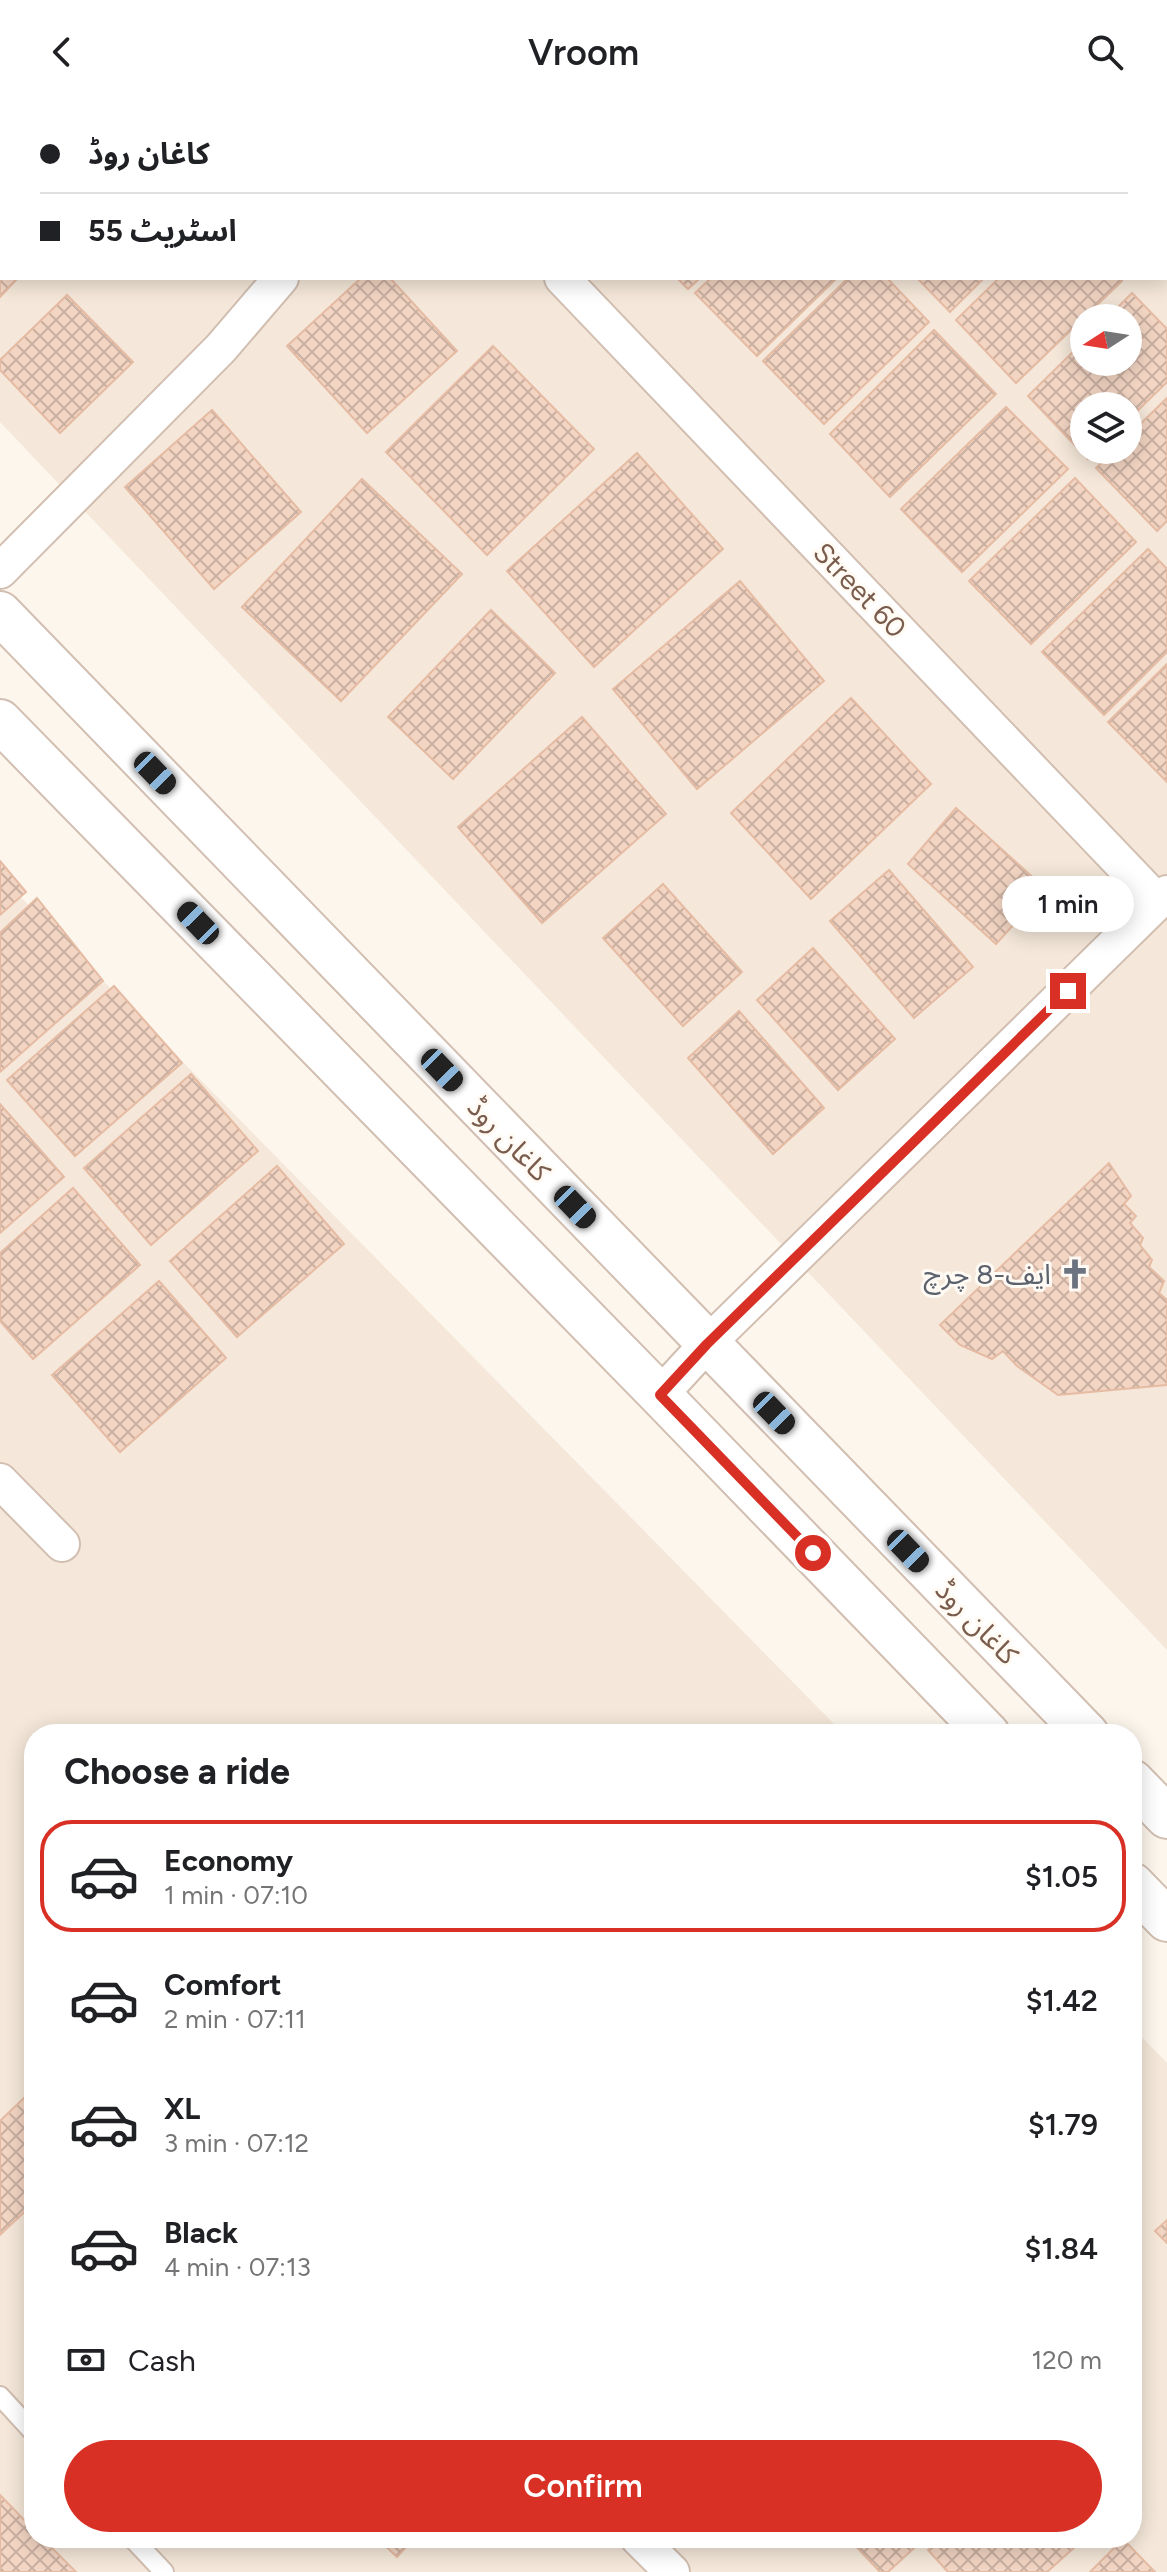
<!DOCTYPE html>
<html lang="en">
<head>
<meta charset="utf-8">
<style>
	:root { --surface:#fff; --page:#f6f6f6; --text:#202124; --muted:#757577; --line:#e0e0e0; --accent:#d93025 }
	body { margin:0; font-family:Figtree,"Noto Sans Arabic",sans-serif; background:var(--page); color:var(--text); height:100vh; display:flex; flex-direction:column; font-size:30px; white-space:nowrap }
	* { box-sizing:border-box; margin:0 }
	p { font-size:26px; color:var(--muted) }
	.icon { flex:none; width:44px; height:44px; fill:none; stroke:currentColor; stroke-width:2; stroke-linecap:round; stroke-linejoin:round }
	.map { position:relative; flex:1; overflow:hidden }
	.sheet { position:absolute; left:24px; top:1620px; width:1118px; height:824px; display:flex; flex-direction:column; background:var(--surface); border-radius:32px; box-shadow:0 4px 20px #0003 }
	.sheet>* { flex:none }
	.top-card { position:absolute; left:0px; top:0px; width:1168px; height:176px; box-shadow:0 4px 20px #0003; display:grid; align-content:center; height:176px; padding:0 40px; background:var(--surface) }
	.needle { width:52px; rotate:258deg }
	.buttons { position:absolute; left:1070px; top:200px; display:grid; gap:16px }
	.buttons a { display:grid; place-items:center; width:72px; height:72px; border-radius:50%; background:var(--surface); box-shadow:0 4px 20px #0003; font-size:40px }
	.end { position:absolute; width:36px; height:36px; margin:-18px; border:10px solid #d93025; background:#fff; box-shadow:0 0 0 4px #fff }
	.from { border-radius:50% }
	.bubble { position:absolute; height:56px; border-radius:28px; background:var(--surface); box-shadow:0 4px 20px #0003; font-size:26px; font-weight:600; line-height:56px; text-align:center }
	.car { position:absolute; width:24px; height:48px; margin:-24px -12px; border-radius:10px; box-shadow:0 0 6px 2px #0007; background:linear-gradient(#222 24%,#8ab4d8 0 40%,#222 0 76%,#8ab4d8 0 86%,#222 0) }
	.top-card b { display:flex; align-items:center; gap:28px; height:76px; font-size:30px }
	.top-card b+b { border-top:2px solid var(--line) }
	.top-card i { width:20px; height:20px; background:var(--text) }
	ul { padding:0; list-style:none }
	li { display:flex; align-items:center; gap:24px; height:112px; margin:0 16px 12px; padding:0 24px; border:4px solid transparent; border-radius:32px }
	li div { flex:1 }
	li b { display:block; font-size:30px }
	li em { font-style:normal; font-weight:600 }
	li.on { border-color:var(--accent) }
	li>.icon { width:72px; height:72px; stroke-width:1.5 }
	h2 { padding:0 40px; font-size:36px; line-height:96px }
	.pay { display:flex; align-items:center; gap:20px; height:88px; padding:0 40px; font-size:30px }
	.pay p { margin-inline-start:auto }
	.primary-button { display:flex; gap:16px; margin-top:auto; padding:16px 40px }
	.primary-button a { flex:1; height:92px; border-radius:48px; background:var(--accent); color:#fff; font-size:32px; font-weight:600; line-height:92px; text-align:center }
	header { display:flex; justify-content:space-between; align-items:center; height:104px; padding:0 40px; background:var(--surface); font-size:36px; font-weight:600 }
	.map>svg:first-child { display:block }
	.residential { fill:#f5e8da; fill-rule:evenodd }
	.building { fill:url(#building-cross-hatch); stroke:#e6bba3; stroke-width:2 }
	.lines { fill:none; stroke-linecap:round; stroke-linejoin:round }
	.service-casing { stroke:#d1beb0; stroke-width:22 }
	.minor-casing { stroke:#d1beb0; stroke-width:38 }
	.tertiary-casing { stroke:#d1beb0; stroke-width:46 }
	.service { stroke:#fff; stroke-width:18 }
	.minor { stroke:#fff; stroke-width:34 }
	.tertiary { stroke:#fff; stroke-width:42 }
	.route { stroke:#d93025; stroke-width:10 }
	.labels { text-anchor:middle; stroke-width:6; stroke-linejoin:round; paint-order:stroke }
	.street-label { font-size:28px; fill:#7a5c4d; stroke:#fffaf3 }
	.worship-label { font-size:28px; fill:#5b616d; stroke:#fffaf3; text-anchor:end }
</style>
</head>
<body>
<header><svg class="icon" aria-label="back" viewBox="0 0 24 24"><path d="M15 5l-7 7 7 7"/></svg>Vroom<svg class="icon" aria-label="search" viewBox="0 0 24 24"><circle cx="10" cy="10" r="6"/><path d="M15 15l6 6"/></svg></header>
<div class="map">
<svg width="1167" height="2468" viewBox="0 0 1167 2468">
	<defs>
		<pattern id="building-cross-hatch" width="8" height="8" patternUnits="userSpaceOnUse" patternTransform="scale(2)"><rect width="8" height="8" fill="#f3d5c3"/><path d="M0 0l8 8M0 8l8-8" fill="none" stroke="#cab0a1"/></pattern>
	</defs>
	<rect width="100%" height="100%" fill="#fdf6ec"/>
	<g class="residential">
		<path d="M 0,0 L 1167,0 L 1167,1546 L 0,318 ZM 2,2 L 1166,2 L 1166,174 L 2,174 ZM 1084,214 L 1128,214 L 1128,258 L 1084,258 ZM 1084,302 L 1128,302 L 1128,346 L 1084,346 Z"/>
		<path d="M 0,772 L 844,1630 L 34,1630 L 34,2434 L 1132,2434 L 1132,1923 L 1167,1959 L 1167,2468 L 0,2468 Z"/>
	</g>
	<g class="building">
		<path d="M 120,0 L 222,0 L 220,2 L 121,2 Z"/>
		<path d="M 508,0 L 584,0 L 582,2 L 509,2 Z"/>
		<path d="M 609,0 L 713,0 L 715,2 L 607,2 Z"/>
		<path d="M 762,0 L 888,0 L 886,2 L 760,2 Z"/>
		<path d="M 899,0 L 953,0 L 955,2 L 897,2 Z"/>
		<path d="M 2,33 L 2,174 L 18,174 L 0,193 L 0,35 Z"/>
		<path d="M 361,174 L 390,174 L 457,247 L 367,329 L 287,242 Z"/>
		<path d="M 677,174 L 700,174 L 688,185 Z"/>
		<path d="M 711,174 L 837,174 L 757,252 L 695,189 Z"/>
		<path d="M 848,174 L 887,174 L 929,218 L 824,320 L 763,257 Z"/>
		<path d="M 917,174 L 984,174 L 950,208 Z"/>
		<path d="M 999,174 L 1119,174 L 1122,177 L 1016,279 L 956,216 Z"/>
		<path d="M 1132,189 L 1167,225 L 1167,278 L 1128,316 L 1128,302 L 1084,302 L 1084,346 L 1098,346 L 1088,355 L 1028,292 L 1084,237 L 1084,258 L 1128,258 L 1128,214 L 1107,214 Z"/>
		<path d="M 67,191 L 133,258 L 60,329 L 0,266 L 0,256 Z"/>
		<path d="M 934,226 L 996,290 L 890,393 L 830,330 Z"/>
		<path d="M 493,242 L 594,345 L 487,451 L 386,348 Z"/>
		<path d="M 1167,294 L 1167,417 L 1157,427 L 1096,364 L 1114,346 L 1128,346 L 1128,332 Z"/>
		<path d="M 1006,303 L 1068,365 L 962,468 L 901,405 Z"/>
		<path d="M 212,306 L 301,408 L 214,485 L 125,383 Z"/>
		<path d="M 637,349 L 723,445 L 594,563 L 507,467 Z"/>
		<path d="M 1075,374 L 1136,438 L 1031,540 L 969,477 Z"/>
		<path d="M 362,375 L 462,470 L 341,597 L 242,503 Z"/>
		<path d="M 1148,445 L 1167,465 L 1167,548 L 1104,611 L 1042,548 Z"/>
		<path d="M 740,477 L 824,577 L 697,685 L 613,585 Z"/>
		<path d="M 491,506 L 555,569 L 453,675 L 388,613 Z"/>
		<path d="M 1167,560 L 1167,678 L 1108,618 Z"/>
		<path d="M 851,594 L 931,680 L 811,795 L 731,709 Z"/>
		<path d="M 582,613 L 666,710 L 542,819 L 458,723 Z"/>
		<path d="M 956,704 L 1046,785 L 996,840 L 908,760 Z"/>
		<path d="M 0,757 L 26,788 L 0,811 Z"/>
		<path d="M 889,766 L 973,863 L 914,914 L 830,817 Z"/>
		<path d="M 663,780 L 742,868 L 683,922 L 603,834 Z"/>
		<path d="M 37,794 L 103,877 L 0,968 L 0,829 Z"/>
		<path d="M 813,844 L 895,935 L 838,986 L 757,896 Z"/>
		<path d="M 114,882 L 182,959 L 75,1052 L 7,976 Z"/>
		<path d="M 739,907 L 824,1004 L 773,1050 L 688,954 Z"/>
		<path d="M 191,970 L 258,1047 L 151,1141 L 84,1064 Z"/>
		<path d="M 0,1000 L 64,1073 L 0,1129 Z"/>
		<path d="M 1109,1059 L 1131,1092 L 1124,1100 L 1136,1112 L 1130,1119 L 1143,1134 L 1140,1141 L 1152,1156 L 1149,1163 L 1164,1177 L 1159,1189 L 1167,1196 L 1167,1281 L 1058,1291 L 1017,1262 L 1003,1247 L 992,1255 L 960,1241 L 940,1221 Z"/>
		<path d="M 277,1062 L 344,1140 L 237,1233 L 170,1157 Z"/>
		<path d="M 73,1084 L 140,1161 L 33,1255 L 0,1217 L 0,1149 Z"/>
		<path d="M 159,1177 L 226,1254 L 120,1348 L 52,1271 Z"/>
		<path d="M 25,1993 L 34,2003 L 34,2099 L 0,2131 L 0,2017 Z"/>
		<path d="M 1167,2116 L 1167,2139 L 1155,2127 Z"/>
		<path d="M 0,2391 L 34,2426 L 34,2434 L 42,2434 L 76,2468 L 0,2468 Z"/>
		<path d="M 377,2434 L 414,2434 L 397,2453 Z"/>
		<path d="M 848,2434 L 925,2434 L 888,2468 L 880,2468 Z"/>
		<path d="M 941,2434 L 1085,2434 L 1047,2468 L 948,2468 L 928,2446 Z"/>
		<path d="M 1123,2435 L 1155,2468 L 1090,2468 Z"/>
	</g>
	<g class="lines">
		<g class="service-casing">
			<g id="service">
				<path d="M 0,2292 L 34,2329"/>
				<path d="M 132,2434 L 164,2468"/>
			</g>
		</g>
		<g class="minor-casing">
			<g id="minor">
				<path d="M 396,0 L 398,2"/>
				<path d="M 1029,0 L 1030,2"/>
				<path d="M 372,2 L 372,0"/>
				<path d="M 1166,140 L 1167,141"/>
				<path d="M 562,174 L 1158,798"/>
				<path d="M 0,467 L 221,244 L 281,174"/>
				<path d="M 660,1291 L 707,1240 L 1167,789"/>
				<path d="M 0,1377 L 62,1440"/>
				<path d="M 638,2434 L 672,2468"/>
			</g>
		</g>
		<g class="tertiary-casing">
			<g id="tertiary">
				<path d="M 0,509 L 1087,1630"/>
				<path d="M 0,617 L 660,1291 L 988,1630"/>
				<path d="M 1132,1677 L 1167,1713"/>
				<path d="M 1132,1780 L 1167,1816"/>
			</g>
		</g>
		<use href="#service" class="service"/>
		<use href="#minor" class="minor"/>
		<use href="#tertiary" class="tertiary"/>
	</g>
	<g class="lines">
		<path class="route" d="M 813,1449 L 660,1291 L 707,1240 L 1068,887"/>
	</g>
	<defs>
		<g id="church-bare" transform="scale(2.4)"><path d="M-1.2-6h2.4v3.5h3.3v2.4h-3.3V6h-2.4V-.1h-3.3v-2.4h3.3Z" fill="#6b7280" stroke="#fffaf3" stroke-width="2.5" paint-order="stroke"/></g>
	</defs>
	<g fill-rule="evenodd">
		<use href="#church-bare" x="1075" y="1170"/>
	</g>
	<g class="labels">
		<g class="street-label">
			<text transform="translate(860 486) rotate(46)" y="10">Street 60</text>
			<text transform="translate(509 1035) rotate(46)" y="10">کاغان روڈ</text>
			<text transform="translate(977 1518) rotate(46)" y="10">کاغان روڈ</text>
		</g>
		<g class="worship-label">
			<text x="1051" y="1180">ایف-8 چرچ</text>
		</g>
	</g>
</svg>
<div class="buttons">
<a><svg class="needle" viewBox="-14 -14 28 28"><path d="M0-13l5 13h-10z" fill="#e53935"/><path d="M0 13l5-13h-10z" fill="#757577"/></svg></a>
<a><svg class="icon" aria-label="layers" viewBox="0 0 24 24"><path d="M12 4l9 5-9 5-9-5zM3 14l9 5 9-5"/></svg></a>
</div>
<i class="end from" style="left:813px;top:1449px"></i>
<i class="end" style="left:1068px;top:887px"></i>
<div class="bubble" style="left:1002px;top:772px;width:132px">1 min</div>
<i class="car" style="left:155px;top:669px;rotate:136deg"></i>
<i class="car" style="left:198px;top:819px;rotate:316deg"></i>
<i class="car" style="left:442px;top:966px;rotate:136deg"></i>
<i class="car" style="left:575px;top:1103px;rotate:136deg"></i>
<i class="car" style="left:774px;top:1309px;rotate:136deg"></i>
<i class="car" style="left:908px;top:1447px;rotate:136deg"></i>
<div class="top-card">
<b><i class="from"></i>کاغان روڈ</b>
<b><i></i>اسٹریٹ 55</b>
</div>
<section class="sheet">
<h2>Choose a ride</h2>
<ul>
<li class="on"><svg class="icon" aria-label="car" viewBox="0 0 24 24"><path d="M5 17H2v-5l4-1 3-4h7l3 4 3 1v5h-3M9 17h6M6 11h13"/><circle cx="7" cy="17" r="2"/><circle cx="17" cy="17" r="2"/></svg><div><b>Economy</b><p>1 min · 07:10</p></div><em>$1.05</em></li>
<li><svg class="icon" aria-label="car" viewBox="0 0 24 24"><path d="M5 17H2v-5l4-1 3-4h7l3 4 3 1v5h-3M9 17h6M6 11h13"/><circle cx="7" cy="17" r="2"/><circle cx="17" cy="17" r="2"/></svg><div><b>Comfort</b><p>2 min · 07:11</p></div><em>$1.42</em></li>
<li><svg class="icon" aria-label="car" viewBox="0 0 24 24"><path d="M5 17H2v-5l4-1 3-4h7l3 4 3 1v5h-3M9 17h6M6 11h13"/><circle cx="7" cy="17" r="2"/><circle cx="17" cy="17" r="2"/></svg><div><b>XL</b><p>3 min · 07:12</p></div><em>$1.79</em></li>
<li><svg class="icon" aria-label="car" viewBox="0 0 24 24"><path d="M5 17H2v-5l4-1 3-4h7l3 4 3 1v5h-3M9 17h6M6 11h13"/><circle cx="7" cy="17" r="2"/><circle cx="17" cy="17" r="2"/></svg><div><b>Black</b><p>4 min · 07:13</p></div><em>$1.84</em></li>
</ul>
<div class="pay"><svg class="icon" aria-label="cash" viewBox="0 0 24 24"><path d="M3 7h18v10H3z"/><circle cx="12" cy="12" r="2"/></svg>Cash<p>120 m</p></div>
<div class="primary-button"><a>Confirm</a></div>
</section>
</div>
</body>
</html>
